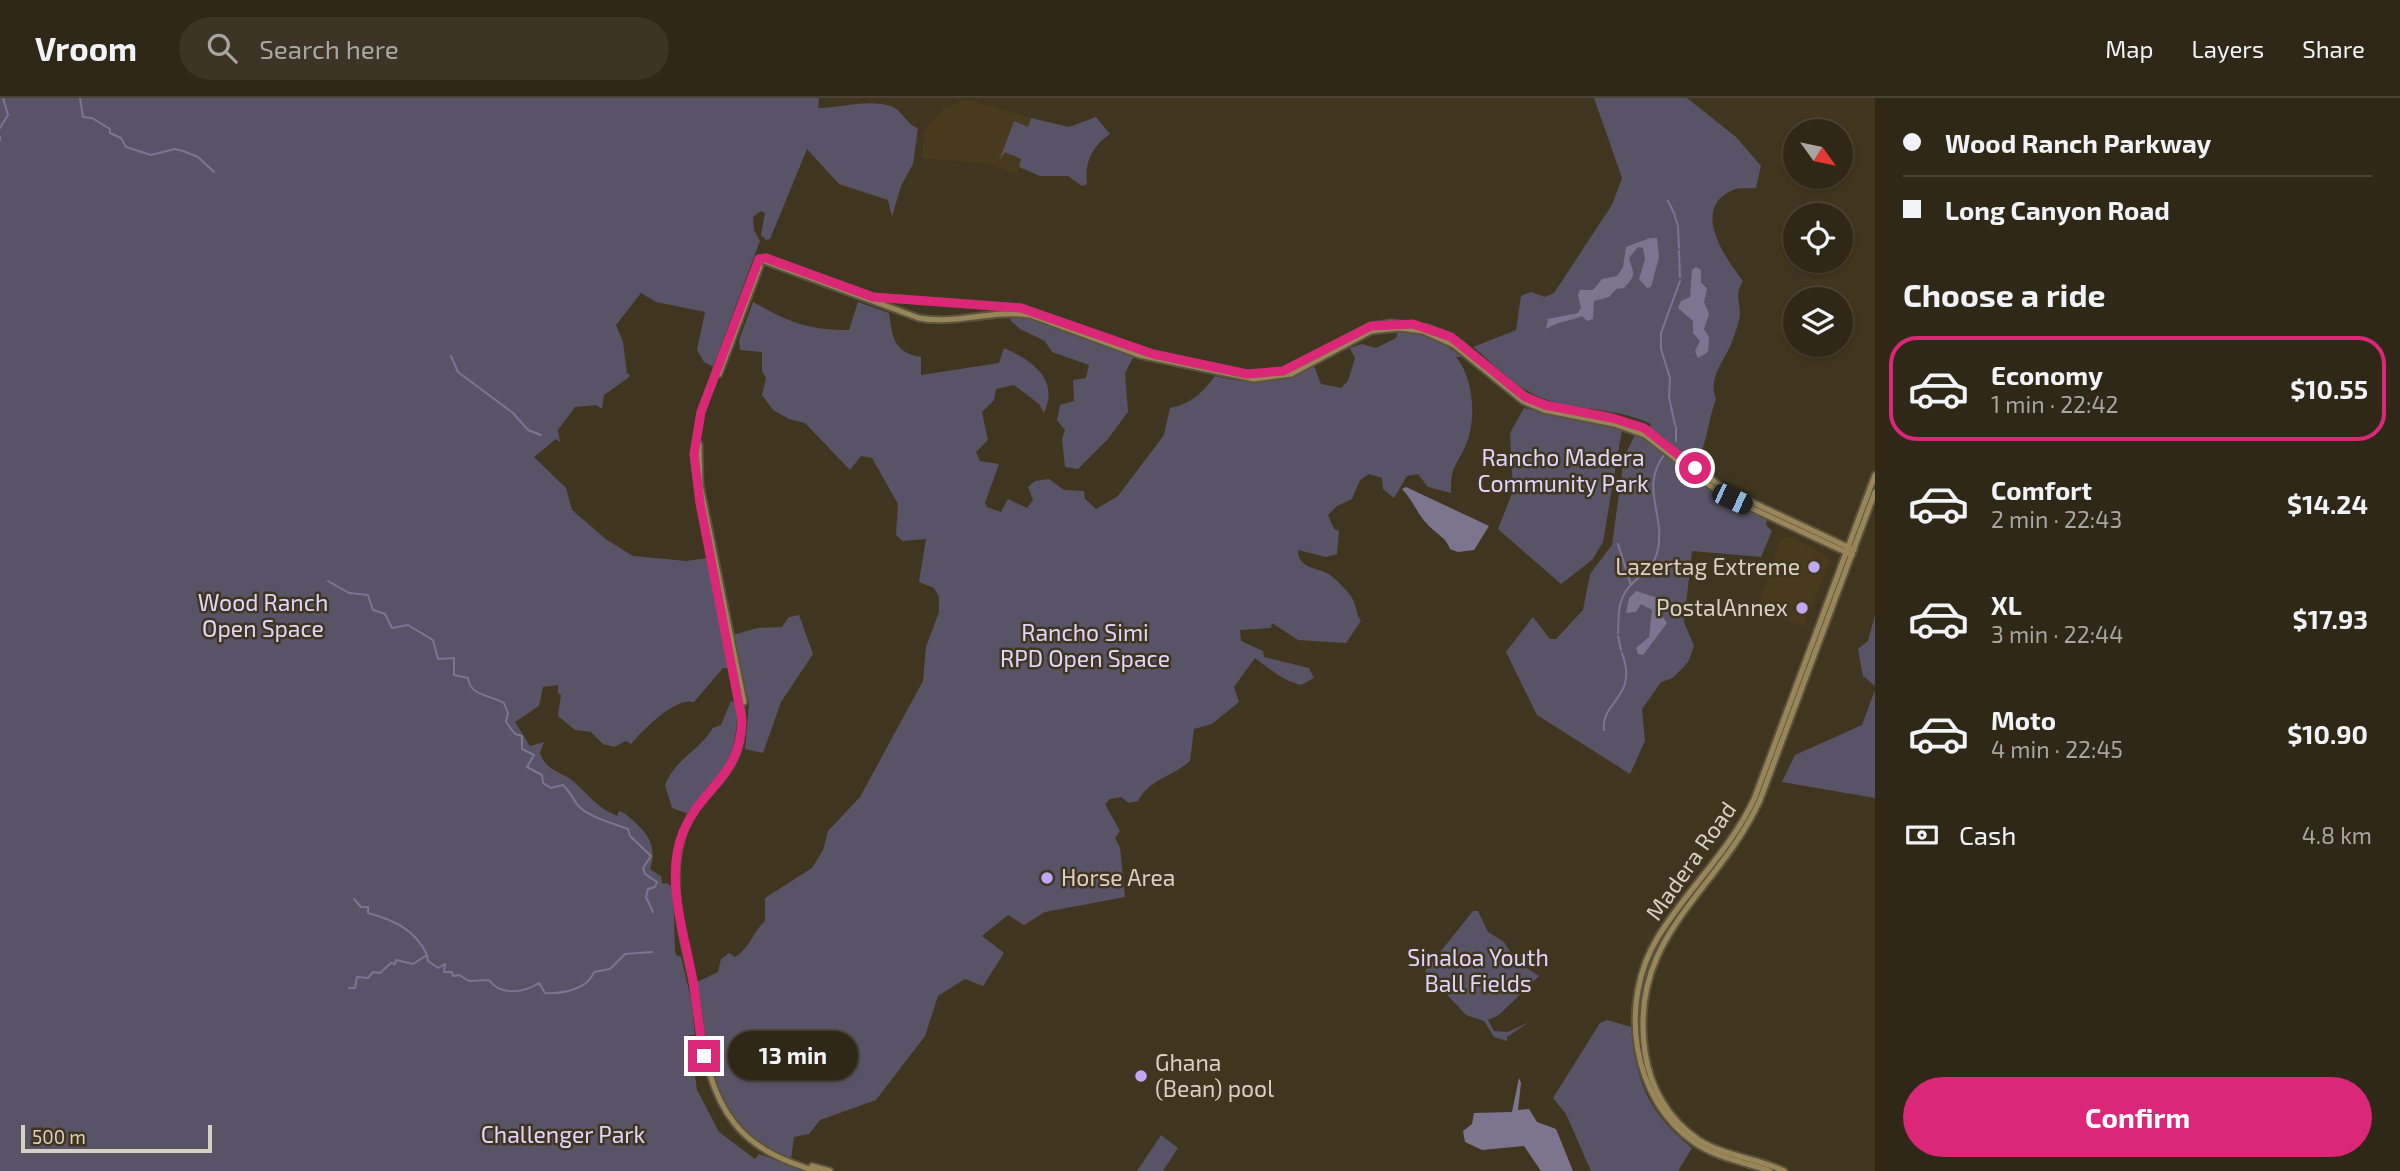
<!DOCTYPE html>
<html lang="en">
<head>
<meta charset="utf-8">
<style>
	:root { --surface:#302817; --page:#3c3424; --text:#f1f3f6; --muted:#a8a6a1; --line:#4b4436; --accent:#db2777 }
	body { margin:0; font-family:"Exo 2",sans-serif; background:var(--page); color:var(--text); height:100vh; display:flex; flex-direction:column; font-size:26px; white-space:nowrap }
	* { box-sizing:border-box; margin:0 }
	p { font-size:23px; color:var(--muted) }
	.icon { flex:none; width:38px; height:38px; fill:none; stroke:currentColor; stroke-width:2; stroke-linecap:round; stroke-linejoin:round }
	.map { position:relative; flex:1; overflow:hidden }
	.drawer { display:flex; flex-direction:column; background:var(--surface); width:525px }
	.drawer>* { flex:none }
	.guide { display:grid; align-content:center; height:154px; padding:0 28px; background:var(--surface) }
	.needle { width:46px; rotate:123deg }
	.tools { position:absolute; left:1783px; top:21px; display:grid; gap:14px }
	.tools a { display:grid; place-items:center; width:70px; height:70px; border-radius:50%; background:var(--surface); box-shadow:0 2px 5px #0004,0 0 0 2px var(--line); font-size:35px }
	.scale { position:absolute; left:21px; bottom:18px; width:191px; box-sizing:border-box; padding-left:7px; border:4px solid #d7d1c4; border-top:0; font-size:19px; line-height:24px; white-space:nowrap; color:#d7d1c4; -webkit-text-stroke:5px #40361f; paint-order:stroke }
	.end { position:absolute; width:32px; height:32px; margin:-16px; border:9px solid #db2777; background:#fff; box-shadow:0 0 0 4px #fff }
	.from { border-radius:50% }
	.bubble { position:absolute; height:49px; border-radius:24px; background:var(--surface); box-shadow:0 2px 5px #0004,0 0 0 2px var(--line); font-size:23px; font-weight:700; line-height:49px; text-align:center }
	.car { position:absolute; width:21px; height:42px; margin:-21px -10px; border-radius:9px; box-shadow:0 0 5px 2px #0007; background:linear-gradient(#222 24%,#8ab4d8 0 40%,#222 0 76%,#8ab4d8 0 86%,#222 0) }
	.guide b { display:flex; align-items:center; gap:24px; height:66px; font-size:26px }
	.guide b+b { border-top:2px solid var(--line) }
	.guide i { width:18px; height:18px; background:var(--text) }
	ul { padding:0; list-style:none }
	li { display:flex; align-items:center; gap:21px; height:105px; margin:0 14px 10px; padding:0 14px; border:4px solid transparent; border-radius:28px }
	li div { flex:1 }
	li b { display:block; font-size:26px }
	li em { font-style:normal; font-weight:700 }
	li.on { border-color:var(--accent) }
	li>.icon { width:63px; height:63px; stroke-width:1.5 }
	h2 { padding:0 28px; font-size:32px; line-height:84px }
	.pay { display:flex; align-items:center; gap:18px; height:77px; padding:0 28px; font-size:26px }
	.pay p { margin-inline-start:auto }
	.primary-button { display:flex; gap:14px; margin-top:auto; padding:14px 28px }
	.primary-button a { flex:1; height:80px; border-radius:42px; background:var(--accent); color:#fff; font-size:28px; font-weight:700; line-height:80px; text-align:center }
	header { display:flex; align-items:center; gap:42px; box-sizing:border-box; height:98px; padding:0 35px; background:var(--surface); border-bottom:2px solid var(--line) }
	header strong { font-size:33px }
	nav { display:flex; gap:38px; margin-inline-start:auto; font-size:24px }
	.search { width:490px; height:63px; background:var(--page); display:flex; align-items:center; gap:18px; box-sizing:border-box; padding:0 24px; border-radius:38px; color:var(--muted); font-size:26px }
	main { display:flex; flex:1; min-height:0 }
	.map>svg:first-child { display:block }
	.built { fill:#483b1d }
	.green { fill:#595368 }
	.water { fill:#7d7590 }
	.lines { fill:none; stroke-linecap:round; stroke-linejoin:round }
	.stream { stroke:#7d7590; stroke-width:2 }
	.secondary-casing { stroke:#5b5340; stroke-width:9 }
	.secondary { stroke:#988659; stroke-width:5 }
	.route { stroke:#db2777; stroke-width:9 }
	.poi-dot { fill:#bfa8f4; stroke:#40361f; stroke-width:2.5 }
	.labels { text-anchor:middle; stroke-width:5; stroke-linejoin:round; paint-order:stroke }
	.park-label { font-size:23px; fill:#e0d5fe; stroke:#40361f }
	.poi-label { font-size:23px; fill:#d7d1c4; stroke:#40361f; text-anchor:end }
	.street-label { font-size:23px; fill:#d7d1c4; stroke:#40361f }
</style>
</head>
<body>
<header>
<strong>Vroom</strong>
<div class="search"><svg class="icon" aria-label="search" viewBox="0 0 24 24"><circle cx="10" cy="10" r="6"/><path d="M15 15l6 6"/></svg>Search here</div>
<nav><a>Map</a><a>Layers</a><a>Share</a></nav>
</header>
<main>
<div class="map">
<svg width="1875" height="1073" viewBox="0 0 1875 1073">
	<rect width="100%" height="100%" fill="#40361f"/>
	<g class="built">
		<path d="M 966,1 L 1031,20 L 1017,77 L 992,66 L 922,60 L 924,33 L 932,23 L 941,13 Z"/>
		<path d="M 1786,439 L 1794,439 L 1827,459 L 1829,465 L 1803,528 L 1757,511 L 1780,443 Z"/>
	</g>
	<g class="green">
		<path d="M 0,0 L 819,0 L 818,10 C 841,10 870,0 893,9 C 903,14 907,27 918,30 L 913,66 L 901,88 L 892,119 L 888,102 L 839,86 L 807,51 L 770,141 L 766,142 L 761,137 L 765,115 L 761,113 L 753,119 L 754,132 L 760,143 L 713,269 L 704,264 L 697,252 L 705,214 L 656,204 L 641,195 L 616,227 L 623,244 L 627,276 L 630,276 L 628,280 L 604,297 L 602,311 L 596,307 L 575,309 L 558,332 L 560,344 L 556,341 L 534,359 L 566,390 L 572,412 L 607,442 L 633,458 L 686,463 L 708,460 L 730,570 L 723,570 L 694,604 C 675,599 643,632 631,646 L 626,643 L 614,649 L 603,646 L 591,634 L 575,632 L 558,618 L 561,597 L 558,595 L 558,587 L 543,589 L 539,608 L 515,624 L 530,648 L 544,644 L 540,655 C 547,674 559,672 573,683 C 590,698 595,708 617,718 L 619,713 L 624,715 C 644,731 659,745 650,771 L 661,778 L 662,786 L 666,785 L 673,789 L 675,852 L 676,857 L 681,859 L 691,901 L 695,937 L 689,937 L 697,992 L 719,1034 L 755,1061 L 759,1056 L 806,1073 L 0,1073 Z"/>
		<path d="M 1594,0 L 1687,0 L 1736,39 L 1761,68 L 1756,90 C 1749,91 1739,89 1733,92 C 1690,110 1725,160 1743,183 C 1735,196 1739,200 1740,214 C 1740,223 1736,232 1733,241 C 1726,262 1707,279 1716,301 C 1706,328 1708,353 1688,375 L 1716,397 L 1767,421 L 1766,427 L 1772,433 L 1761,459 L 1692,453 L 1684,524 L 1694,548 L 1688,564 L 1673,580 L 1661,584 L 1642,611 L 1645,643 L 1630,676 L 1537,617 L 1506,554 L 1533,519 L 1550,541 L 1556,541 L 1583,512 L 1590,476 L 1612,447 L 1624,359 L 1635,337 L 1645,340 L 1651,326 C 1616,309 1575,313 1539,299 C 1514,288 1494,266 1473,249 L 1516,232 L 1521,198 L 1531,194 L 1545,199 L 1554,195 L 1612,107 L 1622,80 Z"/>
		<path d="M 1096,19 L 1110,36 C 1092,48 1084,65 1087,86 L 1082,88 L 1068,78 L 1040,78 L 1019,69 L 1021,61 L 1005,54 L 999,63 L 1014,23 L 1028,29 L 1031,20 L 1069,29 Z"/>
		<path d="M 753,204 C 789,224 807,232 849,232 L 858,204 L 889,215 C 892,237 893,255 921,259 L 921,277 L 999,265 L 1004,250 C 1031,262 1060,281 1044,315 L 1039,306 L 1014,287 L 996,291 L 994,302 L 982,314 L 988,342 L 976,354 L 980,363 L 999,366 L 985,405 L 987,409 L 1001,414 L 1008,401 L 1027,410 L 1033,402 L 1028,389 L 1035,383 L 1049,381 L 1064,392 L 1084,393 L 1085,401 L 1096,411 L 1118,398 L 1164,337 L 1170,310 C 1192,305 1201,296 1215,278 C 1252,287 1280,287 1314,268 L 1321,286 L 1341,290 L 1348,283 L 1355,260 L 1350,250 L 1362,246 L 1376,250 L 1396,240 L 1398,233 C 1424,236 1442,243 1462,259 L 1456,259 C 1474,280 1477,324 1465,349 C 1454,372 1451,368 1451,395 L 1428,389 L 1418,376 L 1407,378 L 1394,400 L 1383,391 L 1382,380 L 1369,376 L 1360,382 L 1352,401 L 1337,408 L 1328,417 L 1334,431 L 1339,433 L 1337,456 L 1326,459 L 1298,452 C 1298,472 1319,469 1330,477 C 1337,482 1350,495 1353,502 C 1357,510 1356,516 1361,523 L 1346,545 L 1298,542 L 1272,525 L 1271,530 L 1240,532 L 1241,543 L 1263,553 L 1264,559 L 1309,570 L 1314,580 L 1301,587 C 1283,583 1270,571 1255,560 L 1234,589 L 1239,604 L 1212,626 L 1194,631 L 1190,663 C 1172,679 1149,681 1138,703 L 1129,705 L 1121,699 L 1110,701 L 1105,706 L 1120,733 L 1115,740 L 1120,750 L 1125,799 L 1045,814 L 1024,827 L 1008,817 L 982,838 L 1004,855 L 983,888 L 965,881 L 938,898 L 925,938 L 876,1002 L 820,1022 L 809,1036 L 794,1039 L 791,1061 C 710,1031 709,957 697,884 L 718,874 L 721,861 L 729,855 L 735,859 C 749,851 753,834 765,823 L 765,800 L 812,770 L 823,752 L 828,733 L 860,699 L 923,583 L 926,549 L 939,514 L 939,499 L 934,490 L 919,484 L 926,441 L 903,443 L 896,437 L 898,406 L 872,360 L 861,358 L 850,372 L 805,325 L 789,321 L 773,312 L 762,297 L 766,280 L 762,273 L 762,254 L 740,252 L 739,242 Z"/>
		<path d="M 1010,218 L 1030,220 L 1134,258 L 1125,275 L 1128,314 L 1107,342 L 1078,371 L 1065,369 L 1062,341 L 1065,332 L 1057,322 L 1060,307 L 1074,303 L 1073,282 L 1086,280 L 1089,267 L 1052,254 L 1045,243 L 1020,231 L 1011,223 Z"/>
		<path d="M 1524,310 L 1622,332 L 1603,444 L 1592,462 L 1561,486 L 1498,431 L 1513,393 L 1510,335 Z"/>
		<path d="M 799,517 L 813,556 L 781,604 L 763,655 L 745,651 L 749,605 L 733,537 L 757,530 L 782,529 L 789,519 Z"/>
		<path d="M 1875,517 L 1875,588 L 1863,578 L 1858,551 L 1868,543 Z"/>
		<path d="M 1875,592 L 1875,700 L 1782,684 L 1795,657 L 1862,627 Z"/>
		<path d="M 731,603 L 737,605 C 739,661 721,675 689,716 L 672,710 L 665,687 C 677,659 697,655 713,630 L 721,627 Z"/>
		<path d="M 1473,813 L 1478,813 L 1488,834 L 1504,844 L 1516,863 L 1539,878 L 1499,917 L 1488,922 L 1494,933 L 1508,934 L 1529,924 L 1507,939 L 1507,943 L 1494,939 L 1484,923 L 1466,917 L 1425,873 Z"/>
		<path d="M 1607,922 L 1631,929 C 1636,985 1649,1015 1692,1050 L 1678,1073 L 1591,1073 L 1566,1016 L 1553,1000 L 1600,925 Z"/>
		<path d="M 1161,1037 L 1178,1050 L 1163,1073 L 1137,1073 Z"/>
	</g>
	<g class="water">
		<path d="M 1650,140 L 1657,140 L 1659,159 L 1651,189 L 1647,190 L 1639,181 L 1645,161 L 1643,150 L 1638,149 L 1629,160 C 1633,177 1638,174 1624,190 L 1616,191 L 1609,199 L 1594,203 L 1593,221 L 1587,223 L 1582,218 C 1570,223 1556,224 1546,231 L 1548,221 L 1578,215 L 1581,210 L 1578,197 L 1580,192 L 1593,192 L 1602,181 L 1617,178 L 1623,169 L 1626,149 Z"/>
		<path d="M 1696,169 L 1701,172 L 1701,184 L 1707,191 L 1704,204 L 1709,216 L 1704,231 L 1709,239 L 1708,254 L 1698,260 L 1695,253 L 1700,243 L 1693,235 L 1693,223 L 1678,210 L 1681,203 L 1690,199 L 1692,172 Z"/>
		<path d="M 1406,389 L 1489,428 L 1474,452 L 1458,454 L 1450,451 C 1446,439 1436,436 1428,427 C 1417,416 1413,402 1402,391 Z"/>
		<path d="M 1636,493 L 1658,500 L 1660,515 L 1667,525 L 1643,557 L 1638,556 L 1636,550 L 1649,539 L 1652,512 L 1641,506 L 1636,514 L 1626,515 L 1629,500 Z"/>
		<path d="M 1519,980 L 1521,985 L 1518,1012 L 1529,1011 L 1537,1024 L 1556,1031 L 1573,1073 L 1541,1073 L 1524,1048 L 1482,1052 L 1465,1044 L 1463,1033 L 1472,1026 L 1474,1015 L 1512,1014 Z"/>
	</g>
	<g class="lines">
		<g class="stream">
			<path d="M 80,0 L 83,19 L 92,20 L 110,31 L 110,35 L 121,40 L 126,49 L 151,57 L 175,51 L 183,53 L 198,59 L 214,74"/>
			<path d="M 0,30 L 8,17 L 3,0"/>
			<path d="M 0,39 L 0,42"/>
			<path d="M 1668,103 L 1675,117"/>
			<path d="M 1675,119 L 1678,127"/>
			<path d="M 1678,129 L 1679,150"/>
			<path d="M 1679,153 L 1680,179"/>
			<path d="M 451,258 L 458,274 L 513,315 L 528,332 L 541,337"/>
			<path d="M 1675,327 L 1669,299 L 1670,280 L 1661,251 L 1661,235 L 1680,183"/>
			<path d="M 1676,329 L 1676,343"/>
			<path d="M 1618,446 L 1631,487"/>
			<path d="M 328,483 L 349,495 L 368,497 L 373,512 L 385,516 L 392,530 L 408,527 L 433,542 L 438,561 L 454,560 L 454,577 L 468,580 C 470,598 490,597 504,605 L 508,615 L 506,624 L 515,636 L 522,638 L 522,651 L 534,657 L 527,669 L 542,677 L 543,685 L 551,690 L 563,687 C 570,694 572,698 576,705 C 584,718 615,726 628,731 L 630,738 L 651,758 L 643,770 L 645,776 L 657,784 L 655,789 L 648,791 L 646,799 L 653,814"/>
			<path d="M 1618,535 C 1619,520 1617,507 1626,493 C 1638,475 1652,477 1658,451 C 1665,417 1640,389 1664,357"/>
			<path d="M 1618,538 L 1621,552"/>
			<path d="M 1604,632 C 1600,604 1639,599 1622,555"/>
			<path d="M 354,801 L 361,809 L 368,809 L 368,815 C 390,821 415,830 427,857"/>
			<path d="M 349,890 L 355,890 L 357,879 L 368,880 L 373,874 L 380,875 L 391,865 L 395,866 L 396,862 L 413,866 L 427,857 L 428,863 L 438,870 L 445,866 L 444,874 L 452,874 L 453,878 L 459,877 L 469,883 L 489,882 C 500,898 524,895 539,885 L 545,895 C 563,896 588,891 594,874 L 610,871 L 625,856 L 652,854"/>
		</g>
		<g class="secondary-casing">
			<g id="secondary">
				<path d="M 759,161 L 919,220 C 956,227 993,211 1030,217 L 1139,257 L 1254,281 L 1291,276 L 1371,233 L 1399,230 L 1423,233 L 1454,247 L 1523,303 L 1544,312 L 1614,326 L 1645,337 L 1721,396 L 1852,457"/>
				<path d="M 759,161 L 766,160 L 873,199 L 1021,210 L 1153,256 L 1247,276 L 1283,273 L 1371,228 L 1391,225 L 1428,230 L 1451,239 L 1526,299 L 1545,307 L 1612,320 L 1644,330 L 1724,391 L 1854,452"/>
				<path d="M 759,161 L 701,314 L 694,356 L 700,405 L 741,608 C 749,683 699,684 682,739 C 668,784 682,836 692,880 C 703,930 701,983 735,1026 C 756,1052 786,1064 816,1073"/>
				<path d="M 719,276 L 760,168 L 759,161"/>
				<path d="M 699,346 L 700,387 L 744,604"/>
				<path d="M 812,1068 L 830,1073"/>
				<path d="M 1770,1073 C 1745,1064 1717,1060 1695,1045 C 1631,1001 1618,904 1658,839 C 1688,790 1731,752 1755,699 L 1875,377"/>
				<path d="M 1784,1073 C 1757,1060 1724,1058 1699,1042 C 1669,1022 1650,990 1645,954 C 1628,837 1717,796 1760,702 L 1875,394"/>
			</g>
		</g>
		<use href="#secondary" class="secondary"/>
	</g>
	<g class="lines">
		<path class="route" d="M 704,958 C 699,933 697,908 693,883 C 685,837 664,781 683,734 C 702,688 740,681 742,622 L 700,405 L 694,356 L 701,314 L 759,161 L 766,160 L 873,199 L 1021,210 L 1153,256 L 1247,276 L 1283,273 L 1371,228 L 1413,226 L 1451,239 L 1525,299 L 1545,307 L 1612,320 L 1644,330 L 1695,370"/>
	</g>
	<g class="poi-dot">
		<circle cx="1814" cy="469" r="7"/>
		<circle cx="1802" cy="510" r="7"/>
		<circle cx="1047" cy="780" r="7"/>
		<circle cx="1141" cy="978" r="7"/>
	</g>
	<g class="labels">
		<g class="park-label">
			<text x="1563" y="368">Rancho Madera<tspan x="1563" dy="26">Community Park</tspan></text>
			<text x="263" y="513">Wood Ranch<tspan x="263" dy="26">Open Space</tspan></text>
			<text x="1085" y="543">Rancho Simi<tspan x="1085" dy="26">RPD Open Space</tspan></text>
			<text x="1478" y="868">Sinaloa Youth<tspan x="1478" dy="26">Ball Fields</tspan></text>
			<text x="563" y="1045">Challenger Park</text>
		</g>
		<g class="poi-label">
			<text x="1800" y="477">Lazertag Extreme</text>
			<text x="1788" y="518">PostalAnnex</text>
			<text x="1061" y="788" text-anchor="start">Horse Area</text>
			<text x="1155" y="973" text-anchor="start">Ghana<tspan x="1155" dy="26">(Bean) pool</tspan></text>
		</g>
		<g class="street-label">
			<text transform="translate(1691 763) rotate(-55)" y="8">Madera Road</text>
		</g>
	</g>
</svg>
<div class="tools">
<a><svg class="needle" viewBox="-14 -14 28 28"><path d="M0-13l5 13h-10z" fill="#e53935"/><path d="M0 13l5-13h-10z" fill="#a8a6a1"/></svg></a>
<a><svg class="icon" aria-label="locate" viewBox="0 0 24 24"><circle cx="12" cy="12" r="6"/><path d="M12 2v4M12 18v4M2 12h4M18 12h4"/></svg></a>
<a><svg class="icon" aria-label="layers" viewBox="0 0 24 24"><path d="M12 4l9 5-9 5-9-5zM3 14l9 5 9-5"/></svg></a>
</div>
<div class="scale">500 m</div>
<i class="end from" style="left:1695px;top:370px"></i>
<i class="end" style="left:704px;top:958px"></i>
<div class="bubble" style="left:728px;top:933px;width:130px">13 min</div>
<i class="car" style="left:1732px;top:401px;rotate:115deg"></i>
</div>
<section class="drawer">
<div class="guide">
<b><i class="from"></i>Wood Ranch Parkway</b>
<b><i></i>Long Canyon Road</b>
</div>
<h2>Choose a ride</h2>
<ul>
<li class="on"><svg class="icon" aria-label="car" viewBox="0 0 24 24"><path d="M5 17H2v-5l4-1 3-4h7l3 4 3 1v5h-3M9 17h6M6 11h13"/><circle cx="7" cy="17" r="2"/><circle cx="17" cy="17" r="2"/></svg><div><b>Economy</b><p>1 min · 22:42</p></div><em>$10.55</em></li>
<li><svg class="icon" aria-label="car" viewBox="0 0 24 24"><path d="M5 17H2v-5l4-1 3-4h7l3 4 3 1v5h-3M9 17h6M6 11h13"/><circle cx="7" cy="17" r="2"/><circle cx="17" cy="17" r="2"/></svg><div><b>Comfort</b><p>2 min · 22:43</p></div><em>$14.24</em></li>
<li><svg class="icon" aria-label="car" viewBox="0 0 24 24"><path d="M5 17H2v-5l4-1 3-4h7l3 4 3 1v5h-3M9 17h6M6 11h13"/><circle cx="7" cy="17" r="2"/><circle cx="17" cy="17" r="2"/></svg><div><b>XL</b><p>3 min · 22:44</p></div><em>$17.93</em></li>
<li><svg class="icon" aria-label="car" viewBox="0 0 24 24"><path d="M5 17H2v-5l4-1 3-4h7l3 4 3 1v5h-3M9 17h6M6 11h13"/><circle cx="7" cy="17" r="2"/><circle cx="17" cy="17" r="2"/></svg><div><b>Moto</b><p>4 min · 22:45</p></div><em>$10.90</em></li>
</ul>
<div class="pay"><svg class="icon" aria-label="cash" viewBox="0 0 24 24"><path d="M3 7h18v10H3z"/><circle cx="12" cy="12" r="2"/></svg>Cash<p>4.8 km</p></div>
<div class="primary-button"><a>Confirm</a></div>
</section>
</main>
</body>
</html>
